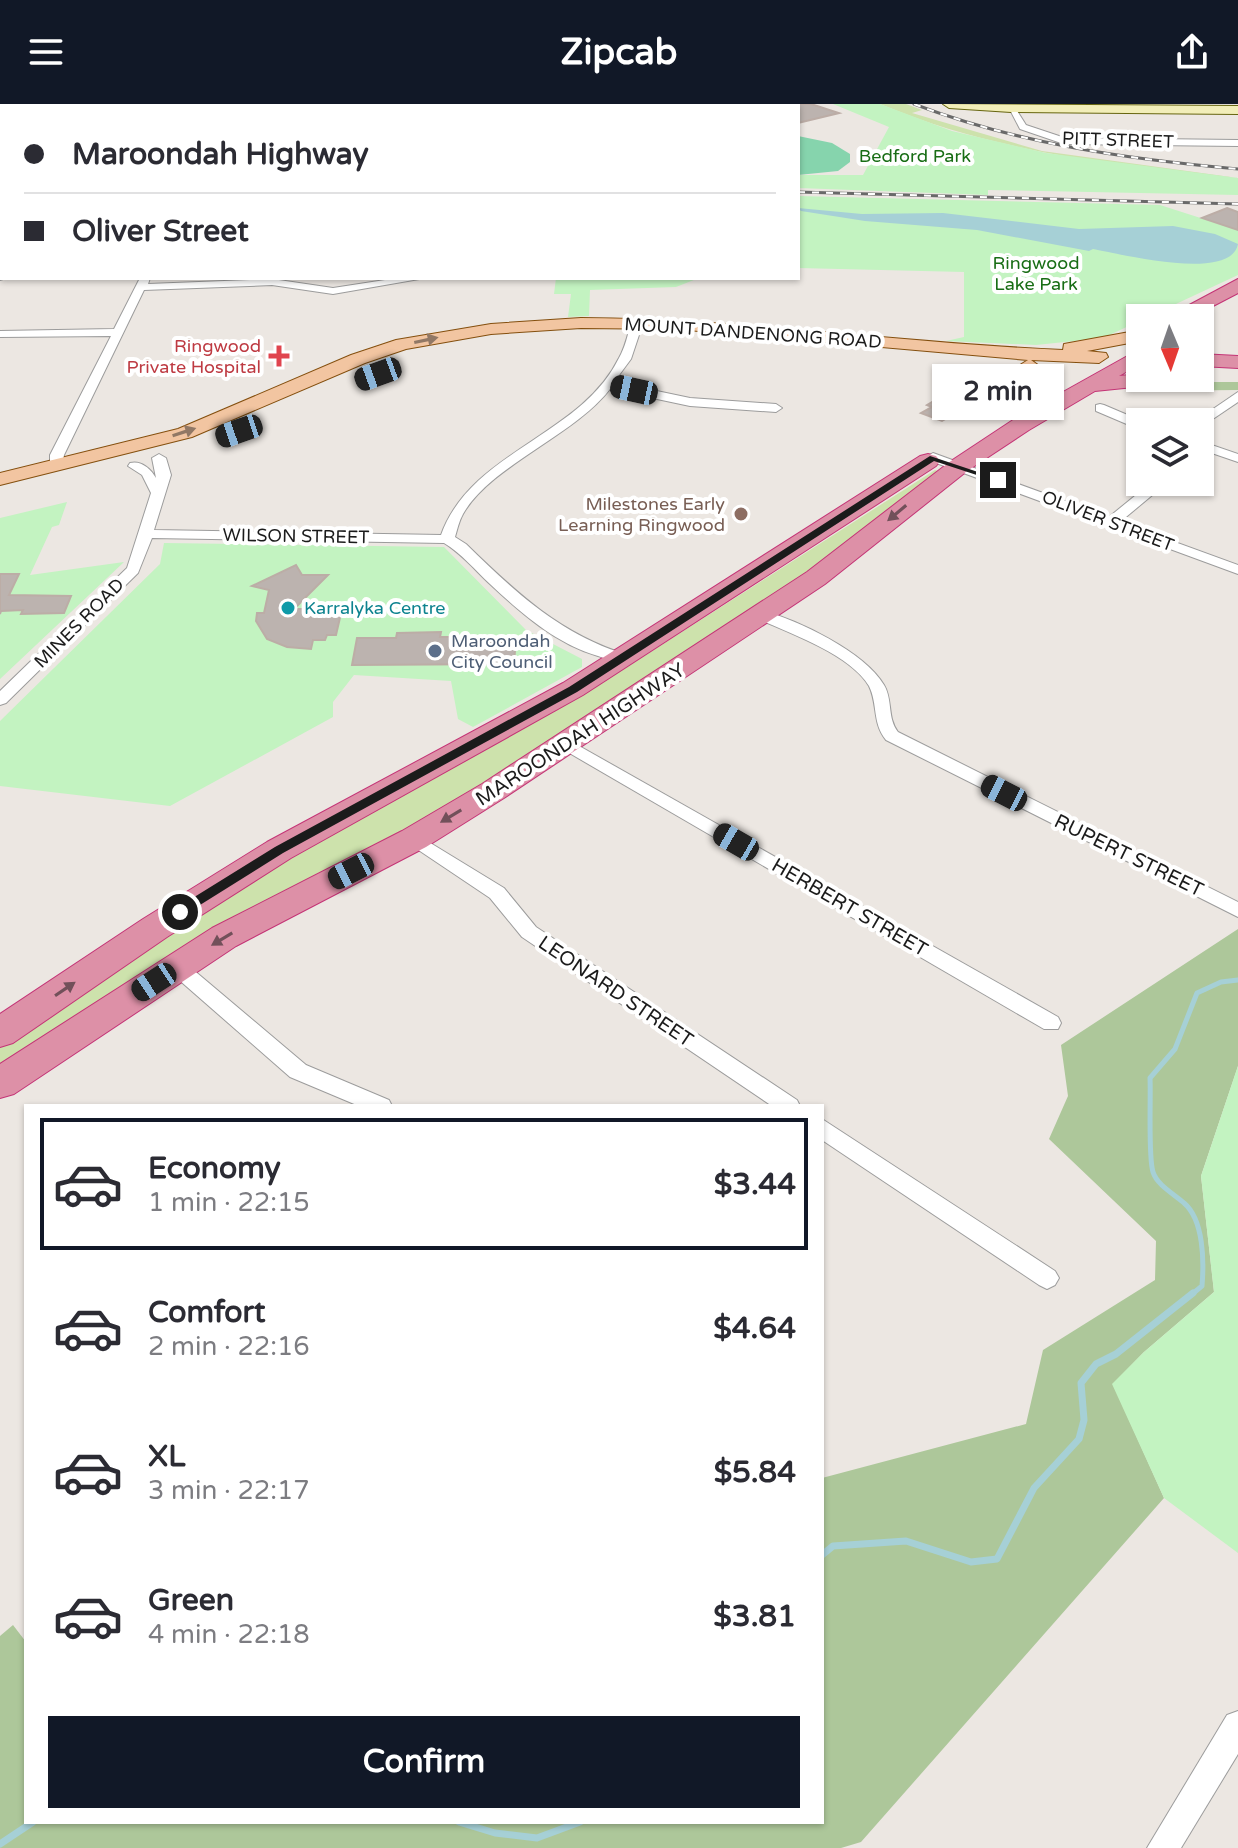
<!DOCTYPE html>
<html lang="en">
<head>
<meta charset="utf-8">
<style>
	:root { --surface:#fff; --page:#f2f2f3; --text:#2b2b33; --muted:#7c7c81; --line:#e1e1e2; --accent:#111827 }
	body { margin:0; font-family:"Varela Round",sans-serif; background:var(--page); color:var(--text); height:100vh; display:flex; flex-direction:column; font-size:30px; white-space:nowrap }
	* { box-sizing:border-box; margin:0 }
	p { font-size:26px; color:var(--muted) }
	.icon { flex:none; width:44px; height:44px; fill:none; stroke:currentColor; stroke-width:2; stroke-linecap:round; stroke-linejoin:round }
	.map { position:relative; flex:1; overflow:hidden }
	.sheet { position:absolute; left:24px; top:1000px; width:800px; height:720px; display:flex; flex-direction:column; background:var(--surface); border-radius:0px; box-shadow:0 2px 6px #0004 }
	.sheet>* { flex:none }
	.top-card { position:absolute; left:0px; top:0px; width:800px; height:176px; box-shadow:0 2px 6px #0004; display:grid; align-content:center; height:176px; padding:0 24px; background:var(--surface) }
	.needle { width:52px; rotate:178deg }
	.tools { position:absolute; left:1126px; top:200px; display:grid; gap:16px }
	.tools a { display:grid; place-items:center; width:88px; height:88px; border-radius:0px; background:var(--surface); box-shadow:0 2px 6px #0004; font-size:40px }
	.end { position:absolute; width:36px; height:36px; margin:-18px; border:10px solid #1b1b1b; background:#fff; box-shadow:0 0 0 4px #fff }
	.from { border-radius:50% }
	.bubble { position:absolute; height:56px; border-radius:0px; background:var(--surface); box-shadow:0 2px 6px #0004; font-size:26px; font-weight:700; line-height:56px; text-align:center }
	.car { position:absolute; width:24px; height:48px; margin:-24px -12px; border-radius:10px; box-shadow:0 0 6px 2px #0007; background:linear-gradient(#222 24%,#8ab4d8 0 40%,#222 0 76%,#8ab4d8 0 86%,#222 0) }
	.top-card b { display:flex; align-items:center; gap:28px; height:76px; font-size:30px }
	.top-card b+b { border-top:2px solid var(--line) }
	.top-card i { width:20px; height:20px; background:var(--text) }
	ul { padding:14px 0 0; list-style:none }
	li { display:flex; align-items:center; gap:24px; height:132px; margin:0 16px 12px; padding:0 8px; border:4px solid transparent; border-radius:0px }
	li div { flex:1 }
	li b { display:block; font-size:30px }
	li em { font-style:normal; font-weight:700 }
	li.active { border-color:var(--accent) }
	li>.icon { width:72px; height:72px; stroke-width:1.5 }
	.primary-button { display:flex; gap:16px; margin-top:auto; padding:16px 24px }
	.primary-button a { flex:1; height:92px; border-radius:0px; background:var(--accent); color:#fff; font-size:32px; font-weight:700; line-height:92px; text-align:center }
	header { display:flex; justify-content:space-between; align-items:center; height:104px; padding:0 24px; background:var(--accent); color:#fff; font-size:36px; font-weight:700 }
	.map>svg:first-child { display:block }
	.grass { fill:#cde2ac }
	.forest { fill:#adc79a }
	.park { fill:#c3f3c1 }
	.pitch { fill:#86d4ad }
	.water { fill:#a6d0d6 }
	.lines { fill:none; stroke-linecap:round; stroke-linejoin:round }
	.stream-far1 { stroke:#a6d0d6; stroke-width:5 }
	.stream { stroke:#a6d0d6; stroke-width:7 }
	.building { fill:#bcb3af; stroke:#bcada6; stroke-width:2 }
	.street-casing { stroke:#9c9c9c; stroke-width:2 }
	.secondary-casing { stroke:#66650f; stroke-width:2 }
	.primary-casing { stroke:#844f0e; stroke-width:2 }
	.highway-casing { stroke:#c43476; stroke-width:2 }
	.street { fill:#fff; fill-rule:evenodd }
	.secondary { fill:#f2eeb9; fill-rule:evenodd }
	.primary { fill:#f2c5a1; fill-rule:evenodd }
	.highway { fill:#dd90a7; fill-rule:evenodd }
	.rail-casing { stroke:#696969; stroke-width:3 }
	.rail { stroke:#fff; stroke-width:2; stroke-dasharray:7; stroke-linecap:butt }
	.oneway { fill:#917865 }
	.oneway2 { fill:#72505a }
	.route { fill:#1b1b1b }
	.health-dot { fill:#e0444e; stroke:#fff; stroke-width:3 }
	.education-dot { fill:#8d6e63; stroke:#fff; stroke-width:3 }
	.culture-dot { fill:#0f9aa8; stroke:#fff; stroke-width:3 }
	.service-dot { fill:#5c6f8a; stroke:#fff; stroke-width:3 }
	.labels { text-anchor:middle; stroke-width:8; stroke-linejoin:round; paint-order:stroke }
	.far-street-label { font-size:18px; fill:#1b1b1b; stroke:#fff }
	.far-park-label { font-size:18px; fill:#186d15; stroke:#fff }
	.far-health-label { font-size:18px; fill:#be3a42; stroke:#fff; text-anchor:end }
	.far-education-label { font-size:18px; fill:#785e54; stroke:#fff; text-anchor:end }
	.far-culture-label { font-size:18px; fill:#0d838f; stroke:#fff; text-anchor:start }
	.far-service-label { font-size:18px; fill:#4e5e75; stroke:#fff; text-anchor:start }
	.street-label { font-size:20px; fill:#1b1b1b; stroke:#fff }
</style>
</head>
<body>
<header><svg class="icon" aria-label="menu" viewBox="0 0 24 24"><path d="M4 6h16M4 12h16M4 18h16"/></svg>Zipcab<svg class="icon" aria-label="share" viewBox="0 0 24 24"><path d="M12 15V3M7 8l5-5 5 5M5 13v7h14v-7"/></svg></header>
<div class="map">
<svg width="1238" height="1744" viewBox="0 0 1238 1744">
	<rect width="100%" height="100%" fill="#ece7e2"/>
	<g class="grass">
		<path d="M 880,0 L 906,0 L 922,6 L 912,9 L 1042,47 L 1238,74 C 1116,62 994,48 880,0 Z"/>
		<path d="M 935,366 L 938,367 L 824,459 L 540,647 L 0,968 L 0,941 L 288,753 L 624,565 Z"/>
	</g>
	<g class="forest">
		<path d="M 1189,278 L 1238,278 L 1238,286 L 1138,287 L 1134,283 Z"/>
		<path d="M 1238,825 L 1238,962 L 1201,1072 L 1214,1188 L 1144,1248 L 1113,1280 L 1164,1394 L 861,1738 L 841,1744 L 0,1744 L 0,1532 L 13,1521 L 26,1538 L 26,1718 L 822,1718 L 822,1374 L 1026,1320 L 1043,1246 L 1155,1176 L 1156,1137 L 1049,1035 L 1068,992 L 1061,941 Z"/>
	</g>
	<g class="park">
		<path d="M 833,0 L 880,0 L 952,27 L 1046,49 L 1238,74 L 1238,91 L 988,86 L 988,91 L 798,84 L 798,71 L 863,71 L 889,23 Z"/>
		<path d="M 798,92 L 1160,101 L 1238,126 L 1238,171 L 1103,234 L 1036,241 L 946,237 L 964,233 L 964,168 L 798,164 Z"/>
		<path d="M 556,174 L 699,174 L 676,183 L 590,186 L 589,212 L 568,213 L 571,190 L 554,190 Z"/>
		<path d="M 67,398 L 59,421 L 52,423 L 30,471 L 124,458 L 0,575 L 0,414 Z"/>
		<path d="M 164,439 L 444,443 L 526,526 L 582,555 L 582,563 L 473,623 L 458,615 L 451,577 L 354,571 L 333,598 L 333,613 L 170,702 L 0,682 L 0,617 L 160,460 Z"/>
		<path d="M 1238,962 L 1238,1449 L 1164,1394 L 1112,1280 L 1144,1248 L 1214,1188 L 1201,1072 Z"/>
	</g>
	<path class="pitch" d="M 798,32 L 832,39 L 850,50 L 850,58 L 838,67 L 798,71 Z"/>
	<path class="water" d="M 798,104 L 862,110 L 943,109 L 1079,125 L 1173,122 L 1215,130 L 1238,140 C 1231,179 1117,149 1093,145 L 1089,147 L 977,126 L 865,117 L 801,107 Z"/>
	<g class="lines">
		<path class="stream-far1" d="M 1191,1191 L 1202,1182 C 1204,1158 1204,1116 1184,1099 C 1174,1090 1157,1081 1153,1068 C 1148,1053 1151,994 1150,974 L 1175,945 L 1197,889 L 1221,878 L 1238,876"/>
		<g class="stream">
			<path d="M 822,1451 L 833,1442 L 906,1437 L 971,1458 L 997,1455 L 1034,1384 L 1079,1335 L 1084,1316 L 1081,1279 L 1096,1260 L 1116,1250 L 1193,1189"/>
			<path d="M 459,1718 L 495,1729 L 537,1734 L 580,1718"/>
			<path d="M 0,1740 L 33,1718"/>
		</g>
	</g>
	<g class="building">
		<path d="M 798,0 L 811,0 L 839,9 L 798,19 Z"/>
		<path d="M 1227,104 L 1238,108 L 1238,126 L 1202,114 Z"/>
		<path d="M 957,283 L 985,292 L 942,317 L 921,309 L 932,303 L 927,301 Z"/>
		<path d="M 296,461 L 302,471 L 328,471 L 294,505 L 342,505 L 336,531 L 327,531 L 325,536 L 313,536 L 311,545 L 287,543 L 267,535 L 256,517 L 257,509 L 264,509 L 269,486 L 252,482 Z"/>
		<path d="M 0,470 L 19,470 L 9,491 L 71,492 L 64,509 L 21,510 L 23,506 L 1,507 L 0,510 Z"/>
		<path d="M 441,528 L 440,533 L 516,533 L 514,560 L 352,561 L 357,534 L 396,534 L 397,529 Z"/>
	</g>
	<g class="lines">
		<g class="street-casing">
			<g id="street">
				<path d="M 0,0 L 10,0 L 11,1 L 0,4 Z"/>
				<rect x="295" y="0" width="8" height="2"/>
				<path d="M 590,0 L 598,0 L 599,2 L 591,2 Z"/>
				<path d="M 1008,2 L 1014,2 L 1026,21 L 1065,34 L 1238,36 L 1238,42 L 1064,40 L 1020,25 Z"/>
				<rect x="0" y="24" width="2" height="6"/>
				<rect x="0" y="138" width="2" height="6"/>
				<path d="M 0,169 L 2,174 L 6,174 L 0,176 Z"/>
				<path d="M 140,174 L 150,174 L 148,180 L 272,175 L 333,184 L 398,174 L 425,174 L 333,190 L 272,181 L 144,186 L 64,351 L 62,362 L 50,365 L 50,351 L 111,232 L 0,233 L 0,227 L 114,225 Z"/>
				<path d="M 637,216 L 643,219 L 631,255 L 614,278 L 690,294 L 776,300 L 782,304 L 776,308 L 690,302 L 610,285 C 574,332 490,362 463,410 C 459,417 457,426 455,433 L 466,440 C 515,488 561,531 628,551 L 628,557 C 617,559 607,555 598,552 C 556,540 521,509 490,480 C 475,466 462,450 444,439 L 152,434 L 138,469 L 6,599 L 0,601 L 0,587 L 127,464 L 151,389 L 142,371 L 128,362 L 130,359 C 141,356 151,365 156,374 L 152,354 L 159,350 L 166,354 L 171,371 L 154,426 L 441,431 C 471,347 581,332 619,254 C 625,244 628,230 631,219 Z"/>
				<path d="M 1238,288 L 1238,298 L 1204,321 L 1194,318 Z"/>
				<path d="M 1100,300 L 1104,301 L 1144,318 L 1140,318 L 1140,325 L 1136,324 L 1096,307 L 1096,301 Z"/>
				<path d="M 1200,337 L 1238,350 L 1238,358 L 1200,345 Z"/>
				<path d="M 933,349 L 1109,413 L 1152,378 L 1168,378 L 1120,418 L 1238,461 L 1238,470 L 928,356 L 926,353 Z"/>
				<path d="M 761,506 C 797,516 864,547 884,581 C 893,596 887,614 898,628 L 1238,798 L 1238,813 L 886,636 C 872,619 878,600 869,582 C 850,550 789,529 756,514 L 753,511 Z"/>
				<path d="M 565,634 L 1058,913 L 1061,919 L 1058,925 L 1044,925 L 559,643 L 557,639 L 559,635 Z"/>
				<path d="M 414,729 L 504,784 L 536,823 L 797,996 L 800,1002 L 772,1002 L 522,833 L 490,794 L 408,739 L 405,735 Z"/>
				<path d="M 177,856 L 184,858 L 306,961 L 389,996 L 392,1002 L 359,1002 L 290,973 L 170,868 L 167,863 L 170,858 Z"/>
				<path d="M 822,1015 L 1055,1167 L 1059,1174 L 1055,1181 L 1047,1185 L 1039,1181 L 822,1036 Z"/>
				<path d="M 1238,1607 L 1238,1650 L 1181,1744 L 1147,1744 L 1227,1611 Z"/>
			</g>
		</g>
		<g class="secondary-casing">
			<g id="secondary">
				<path d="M 943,0 L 1238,2 L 1238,10 L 1011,8 L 949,4 Z"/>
				<path d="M 2,3 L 2,12 L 0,13 L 0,4 Z"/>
			</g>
		</g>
		<g class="primary-casing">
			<path id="primary" d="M 581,214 C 742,215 902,239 1063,246 L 1064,240 L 1135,227 L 1140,229 L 1140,237 L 1087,247 L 1106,249 L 1108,253 L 1099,259 L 1031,256 L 1038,261 L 1050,285 L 1040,291 L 1030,285 L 1020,261 L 1028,256 L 676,225 L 581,224 L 491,230 L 406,245 L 365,259 L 192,333 L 0,381 L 0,369 L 178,325 L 351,251 L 396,236 L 491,220 Z"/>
		</g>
		<g class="highway-casing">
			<g id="highway">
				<path d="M 1238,175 L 1238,189 L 1190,214 L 1165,214 Z"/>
				<path d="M 1140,245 L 1140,260 L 1119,272 L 1140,270 L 1140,274 L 1176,274 L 1173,279 L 1095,287 L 1029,326 L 967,367 L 825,480 L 504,694 L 426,743 L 236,842 L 14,990 L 0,994 L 0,960 L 212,824 L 402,727 L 482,680 L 807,468 L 951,357 L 1013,316 Z"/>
				<path d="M 1200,250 L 1238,252 L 1238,264 L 1200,262 Z"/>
				<path d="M 928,350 L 936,352 L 940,357 L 936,362 L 583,591 L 291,754 L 167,833 L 13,939 L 0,943 L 0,910 L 143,815 L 267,738 L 563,579 L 920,352 Z"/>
			</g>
		</g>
		<use href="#street" class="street"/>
		<use href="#secondary" class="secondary"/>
		<use href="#primary" class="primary"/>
		<use href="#highway" class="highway"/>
		<g class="rail-casing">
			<g id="rail">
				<path d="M 914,0 C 1019,40 1127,55 1238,65"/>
				<path d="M 798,88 L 1238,100"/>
			</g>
		</g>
		<use href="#rail" class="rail"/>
	</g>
	<defs><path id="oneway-solid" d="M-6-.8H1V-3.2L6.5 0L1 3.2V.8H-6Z" transform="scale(2)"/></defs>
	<g class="oneway">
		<use href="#oneway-solid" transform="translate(426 236) rotate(-12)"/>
		<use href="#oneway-solid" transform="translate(184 328) rotate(-18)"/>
	</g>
	<g class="oneway2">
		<use href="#oneway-solid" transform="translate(897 409) rotate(140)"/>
		<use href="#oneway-solid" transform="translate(451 712) rotate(149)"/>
		<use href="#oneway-solid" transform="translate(222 835) rotate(149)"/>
		<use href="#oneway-solid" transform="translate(65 885) rotate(-34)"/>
	</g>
	<path class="route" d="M 930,352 L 1002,376 L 995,377 L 934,357 L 577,588 L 283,749 L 184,811 L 175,811 L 175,805 L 275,743 L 569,583 Z"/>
	<path class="health-dot" d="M275 240h8v8h8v8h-8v8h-8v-8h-8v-8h8z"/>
	<circle class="education-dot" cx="741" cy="410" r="8"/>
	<circle class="culture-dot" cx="288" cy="504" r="8"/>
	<circle class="service-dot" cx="435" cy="547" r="8"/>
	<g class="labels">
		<g class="far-street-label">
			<text transform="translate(1118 36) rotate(2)" y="6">PITT STREET</text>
			<text transform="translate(753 229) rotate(4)" y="6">MOUNT DANDENONG ROAD</text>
			<text transform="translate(1108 417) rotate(21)" y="6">OLIVER STREET</text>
			<text transform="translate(296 432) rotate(1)" y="6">WILSON STREET</text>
			<text transform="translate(79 519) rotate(-45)" y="6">MINES ROAD</text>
		</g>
		<g class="far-park-label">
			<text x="915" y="58">Bedford Park</text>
			<text x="1036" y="165">Ringwood<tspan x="1036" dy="21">Lake Park</tspan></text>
		</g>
		<g class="far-health-label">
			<text x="261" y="248">Ringwood<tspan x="261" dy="21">Private Hospital</tspan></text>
		</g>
		<g class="far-education-label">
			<text x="725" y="406">Milestones Early<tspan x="725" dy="21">Learning Ringwood</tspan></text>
		</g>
		<g class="far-culture-label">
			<text x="304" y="510">Karralyka Centre</text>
		</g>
		<g class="far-service-label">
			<text x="451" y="543">Maroondah<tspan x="451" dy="21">City Council</tspan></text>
		</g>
		<g class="street-label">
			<text transform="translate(580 630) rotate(-33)" y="7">MAROONDAH HIGHWAY</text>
			<text transform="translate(1129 751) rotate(26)" y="7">RUPERT STREET</text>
			<text transform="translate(850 803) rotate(30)" y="7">HERBERT STREET</text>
			<text transform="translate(616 887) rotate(34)" y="7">LEONARD STREET</text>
		</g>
	</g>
</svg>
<div class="tools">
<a><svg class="needle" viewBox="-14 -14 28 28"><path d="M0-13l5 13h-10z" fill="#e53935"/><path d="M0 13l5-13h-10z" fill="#7c7c81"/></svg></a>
<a><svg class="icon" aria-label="layers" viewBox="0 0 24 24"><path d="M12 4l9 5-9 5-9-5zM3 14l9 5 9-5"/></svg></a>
</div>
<i class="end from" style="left:180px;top:808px"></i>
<i class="end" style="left:998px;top:376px"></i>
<div class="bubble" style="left:932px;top:260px;width:132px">2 min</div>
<i class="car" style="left:378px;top:270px;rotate:250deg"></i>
<i class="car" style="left:634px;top:286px;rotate:282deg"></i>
<i class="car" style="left:239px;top:327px;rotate:251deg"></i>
<i class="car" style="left:1004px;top:689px;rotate:297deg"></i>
<i class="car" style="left:736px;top:738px;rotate:300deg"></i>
<i class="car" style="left:351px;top:767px;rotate:243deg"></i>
<i class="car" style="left:154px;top:878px;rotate:237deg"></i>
<div class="top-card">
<b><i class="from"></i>Maroondah Highway</b>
<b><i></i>Oliver Street</b>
</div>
<section class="sheet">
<ul>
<li class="active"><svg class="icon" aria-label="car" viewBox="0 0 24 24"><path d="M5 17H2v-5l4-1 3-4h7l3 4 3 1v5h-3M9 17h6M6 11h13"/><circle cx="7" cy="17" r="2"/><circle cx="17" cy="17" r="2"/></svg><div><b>Economy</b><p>1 min · 22:15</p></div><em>$3.44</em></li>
<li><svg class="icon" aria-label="car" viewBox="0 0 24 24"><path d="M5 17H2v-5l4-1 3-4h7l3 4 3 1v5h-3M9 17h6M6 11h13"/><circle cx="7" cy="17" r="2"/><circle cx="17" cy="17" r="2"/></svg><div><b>Comfort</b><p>2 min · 22:16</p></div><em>$4.64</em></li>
<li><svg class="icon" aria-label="car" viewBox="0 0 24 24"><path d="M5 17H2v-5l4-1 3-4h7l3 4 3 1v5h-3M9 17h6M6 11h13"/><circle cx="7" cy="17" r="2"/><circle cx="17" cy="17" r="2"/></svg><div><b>XL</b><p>3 min · 22:17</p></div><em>$5.84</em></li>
<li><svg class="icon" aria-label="car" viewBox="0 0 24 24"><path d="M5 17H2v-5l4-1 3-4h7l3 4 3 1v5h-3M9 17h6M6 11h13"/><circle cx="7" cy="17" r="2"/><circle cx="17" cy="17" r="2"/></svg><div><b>Green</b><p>4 min · 22:18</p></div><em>$3.81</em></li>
</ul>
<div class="primary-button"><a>Confirm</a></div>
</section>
</div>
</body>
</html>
